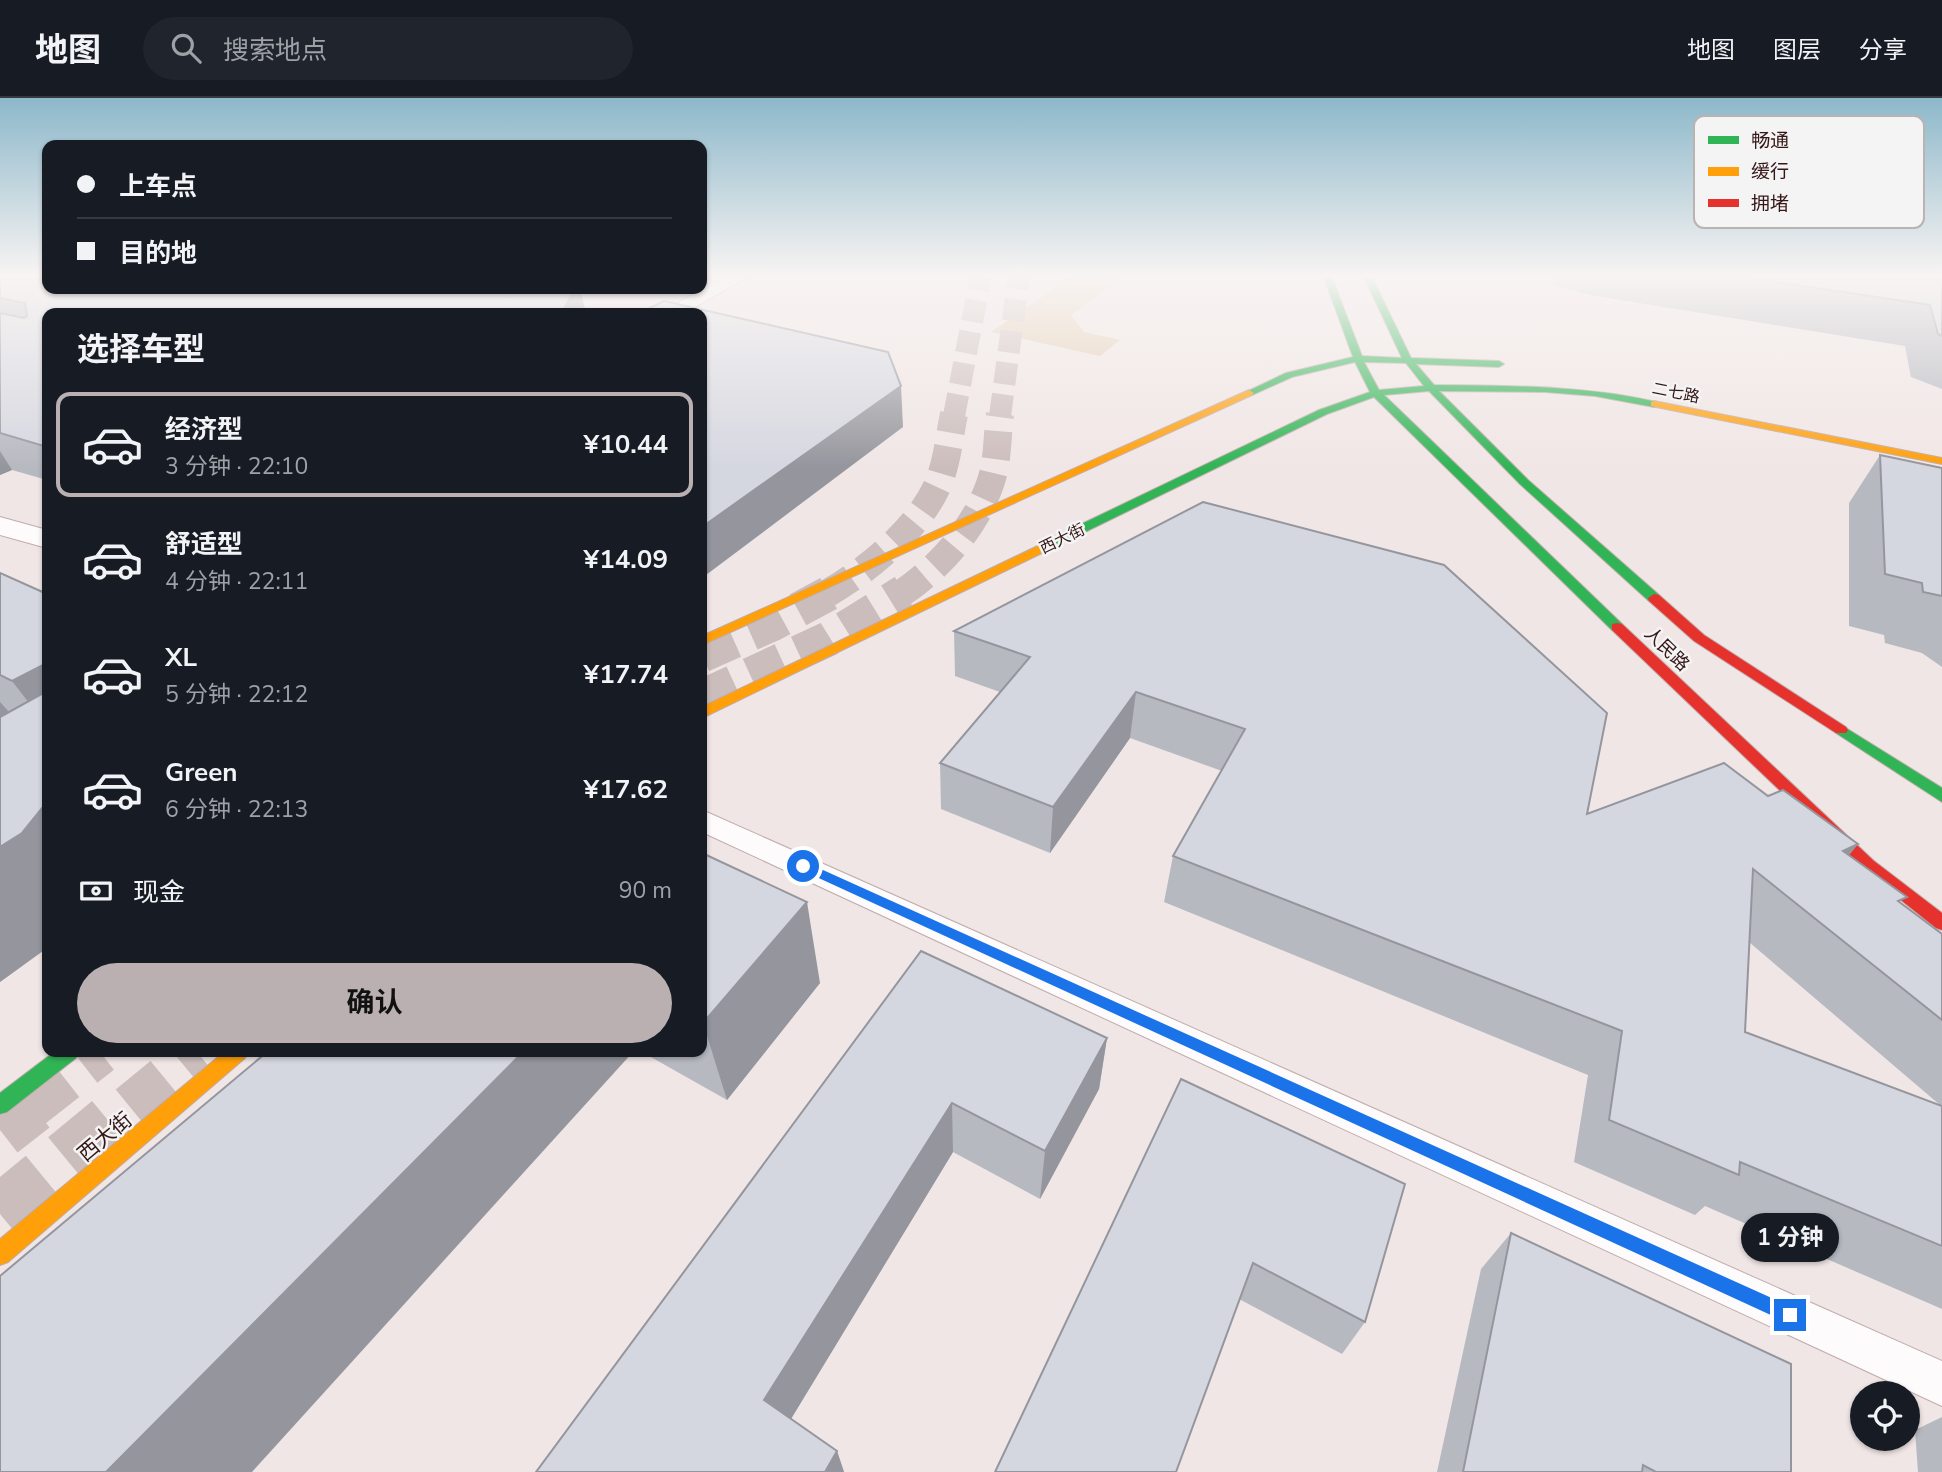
<!DOCTYPE html>
<html lang="zh">
<head>
<meta charset="utf-8">
<style>
	:root { --surface:#171b24; --page:#20242c; --text:#f1f3f6; --muted:#9ea1a6; --line:#363941; --accent:#bab0b2 }
	body { margin:0; font-family:"Nunito Sans","Noto Sans SC",sans-serif; background:var(--page); color:var(--text); height:100vh; display:flex; flex-direction:column; font-size:26px; white-space:nowrap }
	* { box-sizing:border-box; margin:0 }
	p { font-size:23px; color:var(--muted) }
	.icon { flex:none; width:38px; height:38px; fill:none; stroke:currentColor; stroke-width:2; stroke-linecap:round; stroke-linejoin:round }
	.map { position:relative; flex:1; overflow:hidden }
	.panel { position:absolute; left:42px; top:210px; width:665px; height:749px; display:flex; flex-direction:column; background:var(--surface); border-radius:14px; box-shadow:0 2px 5px #0004 }
	.panel>* { flex:none }
	.hud { position:absolute; left:42px; top:42px; width:665px; height:154px; border-radius:14px; box-shadow:0 2px 5px #0004; display:grid; align-content:center; height:154px; padding:0 35px; background:var(--surface) }
	.buttons { position:absolute; left:1850px; top:1283px; display:grid; gap:14px }
	.buttons a { display:grid; place-items:center; width:70px; height:70px; border-radius:50%; background:var(--surface); box-shadow:0 2px 5px #0004; font-size:35px }
	.end { position:absolute; width:32px; height:32px; margin:-16px; border:9px solid #1a73e8; background:#fff; box-shadow:0 0 0 4px #fff }
	.from { border-radius:50% }
	.bubble { position:absolute; height:49px; border-radius:24px; background:var(--surface); box-shadow:0 2px 5px #0004; font-size:23px; font-weight:700; line-height:49px; text-align:center }
	.hud b { display:flex; align-items:center; gap:24px; height:66px; font-size:26px }
	.hud b+b { border-top:2px solid var(--line) }
	.hud i { width:18px; height:18px; background:var(--text) }
	ul { padding:0; list-style:none }
	li { display:flex; align-items:center; gap:21px; height:105px; margin:0 14px 10px; padding:0 21px; border:4px solid transparent; border-radius:14px }
	li div { flex:1 }
	li b { display:block; font-size:26px }
	li em { font-style:normal; font-weight:700 }
	li.current { border-color:var(--accent) }
	li>.icon { width:63px; height:63px; stroke-width:1.5 }
	h2 { padding:0 35px; font-size:32px; line-height:84px }
	.pay { display:flex; align-items:center; gap:18px; height:77px; padding:0 35px; font-size:26px }
	.pay p { margin-inline-start:auto }
	.button { display:flex; gap:14px; margin-top:auto; padding:14px 35px }
	.button a { flex:1; height:80px; border-radius:42px; background:var(--accent); color:#111; font-size:28px; font-weight:700; line-height:80px; text-align:center }
	header { display:flex; align-items:center; gap:42px; box-sizing:border-box; height:98px; padding:0 35px; background:var(--surface); border-bottom:2px solid var(--line) }
	header strong { font-size:33px }
	nav { display:flex; gap:38px; margin-inline-start:auto; font-size:24px }
	.search { width:490px; height:63px; background:var(--page); display:flex; align-items:center; gap:18px; box-sizing:border-box; padding:0 24px; border-radius:38px; color:var(--muted); font-size:26px }
	.map>svg:first-child { display:block }
	.green { fill:#e3cdb0 }
	.lines { fill:none; stroke-linecap:round; stroke-linejoin:round }
	.primary-tunnel-far4 { stroke:#cbbdbc; stroke-width:22; stroke-dasharray:22 10; stroke-linecap:butt }
	.primary-tunnel-far3 { stroke:#cbbdbc; stroke-width:28; stroke-dasharray:28 14; stroke-linecap:butt }
	.primary-tunnel-far2 { stroke:#cbbdbc; stroke-width:35; stroke-dasharray:35 18; stroke-linecap:butt }
	.primary-tunnel-far1 { stroke:#cbbdbc; stroke-width:45; stroke-dasharray:45 23; stroke-linecap:butt }
	.primary-tunnel { stroke:#cbbdbc; stroke-width:57; stroke-dasharray:57 29; stroke-linecap:butt }
	.lane-casing { stroke:#c0acab; stroke-width:2 }
	.street-casing { stroke:#c0acab; stroke-width:2 }
	.fast-casing { stroke:#c0acab; stroke-width:2 }
	.slow-casing { stroke:#c0acab; stroke-width:2 }
	.jam-casing { stroke:#c0acab; stroke-width:2 }
	.lane { fill:#fdfbfb; fill-rule:evenodd }
	.street { fill:#fdfbfb; fill-rule:evenodd }
	.fast { fill:#30b455; fill-rule:evenodd }
	.slow { fill:#ff9f0a; fill-rule:evenodd }
	.jam { fill:#e5322d; fill-rule:evenodd }
	.wall { fill:#b7b9c1; fill-rule:evenodd }
	.shaded-wall { fill:#95969d }
	.building { fill:#d5d7e0; stroke:#95969d; stroke-width:2 }
	.route { fill:#1a73e8 }
	.labels { text-anchor:middle; stroke-width:5; stroke-linejoin:round; paint-order:stroke }
	.far-street-label { font-size:16px; fill:#361717; stroke:#f4f4f4 }
	.street-label { font-size:18px; fill:#361717; stroke:#f4f4f4 }
	.near-street-label { font-size:21px; fill:#361717; stroke:#f4f4f4 }
	.key { fill:#f4f4f4; stroke:#bbb2b2; stroke-width:2 }
	.key-label { font-size:19px; fill:#361717 }
</style>
</head>
<body>
<header>
<strong>地图</strong>
<div class="search"><svg class="icon" aria-label="search" viewBox="0 0 24 24"><circle cx="10" cy="10" r="6"/><path d="M15 15l6 6"/></svg>搜索地点</div>
<nav><a>地图</a><a>图层</a><a>分享</a></nav>
</header>
<div class="map">
<svg width="1942" height="1374" viewBox="0 0 1942 1374">
	<rect width="100%" height="100%" fill="#f0e6e5"/>
	<path class="green" d="M 1074,177 L 1125,177 L 1071,217 L 1084,234 L 1120,242 L 1100,258 L 991,234 Z"/>
	<g class="lines">
		<g class="primary-tunnel-far4">
			<path d="M 954,318 L 981,177"/>
			<path d="M 1000,318 L 1019,177"/>
		</g>
		<g class="primary-tunnel-far3">
			<path d="M 828,495 C 870,471 928,423 942,375 C 948,356 950,335 954,316"/>
			<path d="M 902,495 C 939,470 975,430 990,386 C 998,365 997,338 1000,316"/>
		</g>
		<g class="primary-tunnel-far2">
			<path d="M 702,557 L 772,526 L 831,494"/>
			<path d="M 702,599 L 828,541 L 904,494"/>
		</g>
		<g class="primary-tunnel-far1">
			<path d="M 30,1009 L 100,954"/>
			<path d="M 130,1009 L 197,954"/>
		</g>
		<g class="primary-tunnel">
			<path d="M 0,1032 L 32,1007"/>
			<path d="M 0,1116 L 132,1007"/>
		</g>
		<g class="lane-casing">
			<path id="lane" d="M 702,712 L 1942,1263 L 1942,1308 L 702,734 Z"/>
		</g>
		<g class="street-casing">
			<g id="street">
				<path d="M 727,177 L 751,177 L 685,215 L 660,215 Z"/>
				<path d="M 0,419 L 47,432 L 47,450 L 0,437 Z"/>
			</g>
		</g>
		<g class="fast-casing">
			<g id="fast">
				<path d="M 1323,177 L 1331,177 L 1362,258 L 1402,260 L 1363,177 L 1371,177 L 1411,260 L 1499,263 L 1504,266 L 1499,269 L 1416,266 L 1434,287 C 1509,288 1583,287 1657,304 L 1657,308 L 1654,309 L 1595,298 L 1545,294 L 1439,293 L 1528,382 L 1659,497 L 1659,503 L 1649,503 L 1520,386 L 1429,293 L 1384,297 L 1622,526 L 1622,532 L 1612,532 L 1374,299 L 1327,316 L 1048,452 L 1040,452 L 1040,446 L 1319,312 L 1370,294 L 1355,264 L 1292,279 L 1252,297 L 1244,295 L 1286,275 L 1353,259 ZM 1364,264 L 1406,265 L 1424,288 L 1379,292 Z"/>
				<path d="M 1841,627 L 1942,690 L 1942,704 L 1836,635 L 1834,632 Z"/>
				<path d="M 54,954 L 79,954 L 76,960 L 7,1014 L 0,1016 L 0,995 Z"/>
			</g>
		</g>
		<g class="slow-casing">
			<g id="slow">
				<path d="M 1249,292 L 1254,295 L 1252,297 L 702,547 L 702,538 Z"/>
				<path d="M 1654,303 L 1942,360 L 1942,366 L 1651,308 L 1651,304 Z"/>
				<path d="M 1044,445 L 1048,446 L 1048,452 L 702,620 L 702,609 Z"/>
				<path d="M 224,954 L 248,954 L 245,960 L 8,1164 L 0,1167 L 0,1141 Z"/>
			</g>
		</g>
		<g class="jam-casing">
			<g id="jam">
				<path d="M 1654,496 L 1659,497 L 1704,537 L 1846,629 L 1848,632 L 1846,635 L 1836,635 L 1694,543 L 1649,503 L 1648,500 Z"/>
				<path d="M 1617,525 L 1622,526 L 1874,763 L 1942,815 L 1942,832 L 1936,830 L 1862,771 L 1612,532 L 1612,526 Z"/>
			</g>
		</g>
		<use href="#lane" class="lane"/>
		<use href="#street" class="street"/>
		<use href="#fast" class="fast"/>
		<use href="#slow" class="slow"/>
		<use href="#jam" class="jam"/>
	</g>
	<g class="wall">
		<path d="M 0,177 L 47,215 L 47,382 L 12,372 L 0,377 Z"/>
		<path d="M 1555,177 L 1942,177 L 1942,291 L 1911,279 L 1905,248 L 1590,197 L 1552,187 Z"/>
		<path d="M 1880,357 L 1942,370 L 1942,569 L 1922,555 L 1885,545 L 1884,537 L 1849,528 L 1849,405 Z"/>
		<path d="M 0,475 L 47,496 L 47,850 L 0,884 Z"/>
		<path d="M 954,533 L 1587,716 L 1768,698 L 1858,746 L 1849,757 L 1901,805 L 1942,835 L 1942,1211 L 1705,1108 L 1695,1117 L 1574,1064 L 1588,977 L 1164,804 L 1173,758 L 1222,673 L 1130,640 L 1050,755 L 941,711 L 940,665 L 1000,594 L 955,578 ZM 1749,844 L 1940,1007 L 1745,934 Z"/>
		<path d="M 702,755 L 820,885 L 727,1002 L 642,954 L 702,954 Z"/>
		<path d="M 921,853 L 1107,940 L 1099,991 L 1040,1101 L 953,1054 L 791,1321 L 837,1353 L 844,1374 L 536,1374 Z"/>
		<path d="M 1181,981 L 1365,1224 L 1342,1256 L 1239,1201 Z"/>
		<path d="M 1511,1135 L 1791,1374 L 1437,1374 L 1481,1171 Z"/>
		<path d="M 1942,1319 L 1942,1374 L 1918,1374 L 1915,1332 Z"/>
	</g>
	<g class="shaded-wall">
		<path d="M 574,191 L 580,191 L 586,215 L 562,215 Z"/>
		<path d="M 901,288 L 903,329 L 702,480 L 702,429 Z"/>
		<path d="M 0,353 L 12,372 L 0,377 Z"/>
		<path d="M 47,565 L 47,628 L 12,583 Z"/>
		<path d="M 1136,594 L 1130,640 L 1050,755 L 1053,709 Z"/>
		<path d="M 0,604 L 10,615 L 0,620 Z"/>
		<path d="M 47,704 L 47,850 L 0,884 L 0,749 Z"/>
		<path d="M 1858,746 L 1819,792 L 1843,753 Z"/>
		<path d="M 807,804 L 820,885 L 727,1002 L 703,925 Z"/>
		<path d="M 1107,940 L 1099,991 L 1040,1101 L 1045,1053 Z"/>
		<path d="M 523,954 L 633,954 L 252,1374 L 106,1374 Z"/>
		<path d="M 952,1005 L 953,1054 L 780,1339 L 764,1302 Z"/>
		<path d="M 837,1353 L 844,1374 L 825,1374 Z"/>
	</g>
	<g class="building">
		<path d="M 0,177 L 47,177 L 47,191 L 574,191 L 562,215 L 47,215 L 47,349 L 0,335 L 0,215 L 24,220 L 27,218 L 25,205 L 0,200 Z"/>
		<path d="M 1729,177 L 1942,177 L 1942,238 L 1938,236 L 1930,207 Z"/>
		<path d="M 664,203 L 888,254 L 901,288 L 702,429 L 702,215 L 639,215 Z"/>
		<path d="M 1880,357 L 1942,370 L 1942,498 L 1923,494 L 1922,485 L 1885,476 Z"/>
		<path d="M 1203,404 L 1444,467 L 1607,615 L 1587,716 L 1724,665 L 1768,698 L 1783,692 L 1858,746 L 1843,753 L 1907,799 L 1898,803 L 1942,836 L 1942,922 L 1753,771 L 1745,934 L 1942,1008 L 1942,1148 L 1740,1064 L 1739,1077 L 1609,1022 L 1622,933 L 1173,758 L 1245,631 L 1136,594 L 1053,709 L 940,665 L 1030,559 L 954,533 Z"/>
		<path d="M 0,475 L 47,496 L 47,565 L 12,583 L 0,577 Z"/>
		<path d="M 47,593 L 47,704 L 22,735 L 0,749 L 0,619 Z"/>
		<path d="M 702,755 L 807,804 L 703,925 L 702,924 Z"/>
		<path d="M 921,853 L 1107,940 L 1045,1053 L 952,1005 L 764,1302 L 837,1353 L 825,1374 L 536,1374 Z"/>
		<path d="M 267,954 L 523,954 L 106,1374 L 0,1374 L 0,1178 Z"/>
		<path d="M 1181,981 L 1405,1086 L 1365,1224 L 1253,1165 L 1176,1374 L 995,1374 Z"/>
		<path d="M 1511,1135 L 1791,1266 L 1791,1374 L 1656,1374 L 1643,1367 L 1642,1374 L 1463,1374 Z"/>
	</g>
	<linearGradient id="sky" x2="0" y2="1"><stop stop-color="#8db8ca"/><stop offset="0.48" stop-color="#f8f4f3"/><stop offset="1" stop-color="#f8f4f3" stop-opacity="0"/></linearGradient>
	<rect width="1942" height="370" fill="url(#sky)"/>
	<path class="route" d="M 803,763 L 1796,1211 L 1799,1217 L 1796,1223 L 1790,1226 L 1784,1223 L 799,771 L 799,765 Z"/>
	<g class="labels">
		<g class="far-street-label">
			<text transform="translate(1676 294) rotate(11)" y="6">二七路</text>
			<text transform="translate(1062 440) rotate(-26)" y="6">西大街</text>
		</g>
		<g class="street-label">
			<text transform="translate(1667 551) rotate(44)" y="6">人民路</text>
		</g>
		<g class="near-street-label">
			<text transform="translate(105 1039) rotate(-40)" y="7">西大街</text>
		</g>
	</g>
	<rect x="1694" y="18" width="230" height="112" rx="10" class="key"/>
	<rect x="1708" y="38" width="31" height="8" fill="#30b455"/>
	<rect x="1708" y="69" width="31" height="9" fill="#ff9f0a"/>
	<rect x="1708" y="101" width="31" height="8" fill="#e5322d"/>
	<g class="key-label">
		<text x="1751" y="49">畅通</text>
		<text x="1751" y="80">缓行</text>
		<text x="1751" y="112">拥堵</text>
	</g>
</svg>
<div class="buttons">
<a><svg class="icon" aria-label="locate" viewBox="0 0 24 24"><circle cx="12" cy="12" r="6"/><path d="M12 2v4M12 18v4M2 12h4M18 12h4"/></svg></a>
</div>
<i class="end from" style="left:803px;top:768px"></i>
<i class="end" style="left:1790px;top:1217px"></i>
<div class="bubble" style="left:1741px;top:1115px;width:98px">1 分钟</div>
<div class="hud">
<b><i class="from"></i>上车点</b>
<b><i></i>目的地</b>
</div>
<section class="panel">
<h2>选择车型</h2>
<ul>
<li class="current"><svg class="icon" aria-label="car" viewBox="0 0 24 24"><path d="M5 17H2v-5l4-1 3-4h7l3 4 3 1v5h-3M9 17h6M6 11h13"/><circle cx="7" cy="17" r="2"/><circle cx="17" cy="17" r="2"/></svg><div><b>经济型</b><p>3 分钟 · 22:10</p></div><em>¥10.44</em></li>
<li><svg class="icon" aria-label="car" viewBox="0 0 24 24"><path d="M5 17H2v-5l4-1 3-4h7l3 4 3 1v5h-3M9 17h6M6 11h13"/><circle cx="7" cy="17" r="2"/><circle cx="17" cy="17" r="2"/></svg><div><b>舒适型</b><p>4 分钟 · 22:11</p></div><em>¥14.09</em></li>
<li><svg class="icon" aria-label="car" viewBox="0 0 24 24"><path d="M5 17H2v-5l4-1 3-4h7l3 4 3 1v5h-3M9 17h6M6 11h13"/><circle cx="7" cy="17" r="2"/><circle cx="17" cy="17" r="2"/></svg><div><b>XL</b><p>5 分钟 · 22:12</p></div><em>¥17.74</em></li>
<li><svg class="icon" aria-label="car" viewBox="0 0 24 24"><path d="M5 17H2v-5l4-1 3-4h7l3 4 3 1v5h-3M9 17h6M6 11h13"/><circle cx="7" cy="17" r="2"/><circle cx="17" cy="17" r="2"/></svg><div><b>Green</b><p>6 分钟 · 22:13</p></div><em>¥17.62</em></li>
</ul>
<div class="pay"><svg class="icon" aria-label="cash" viewBox="0 0 24 24"><path d="M3 7h18v10H3z"/><circle cx="12" cy="12" r="2"/></svg>现金<p>90 m</p></div>
<div class="button"><a>确认</a></div>
</section>
</div>
</body>
</html>
